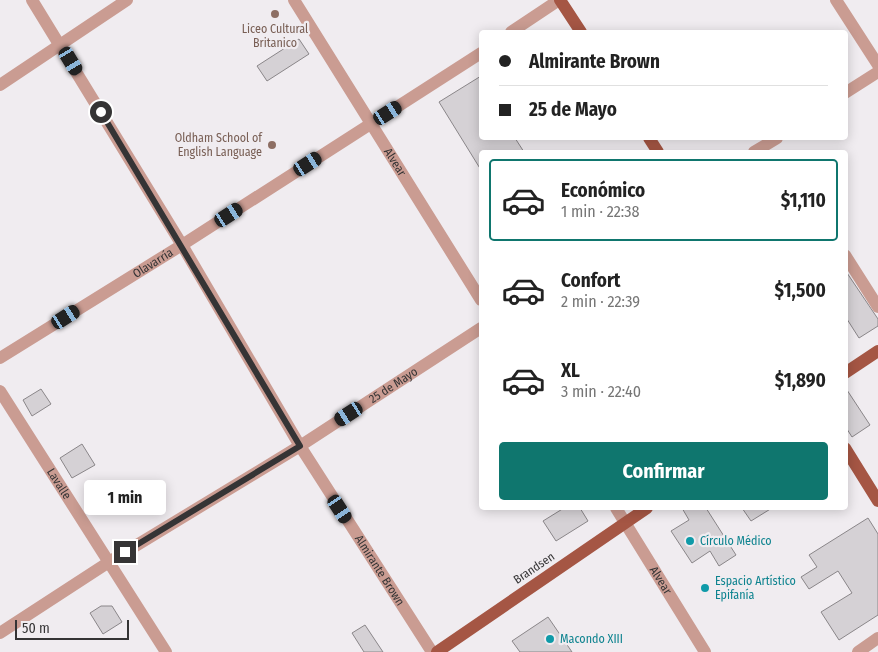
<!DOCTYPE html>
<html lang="es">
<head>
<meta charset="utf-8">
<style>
	:root { --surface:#fff; --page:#f6f6f6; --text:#222; --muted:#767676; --line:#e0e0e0; --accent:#0f766e }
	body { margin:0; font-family:"Fira Sans Condensed",sans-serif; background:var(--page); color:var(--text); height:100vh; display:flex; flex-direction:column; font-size:19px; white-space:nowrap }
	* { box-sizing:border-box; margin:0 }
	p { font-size:16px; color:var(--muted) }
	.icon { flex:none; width:28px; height:28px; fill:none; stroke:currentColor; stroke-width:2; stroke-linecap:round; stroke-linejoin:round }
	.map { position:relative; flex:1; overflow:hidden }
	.drawer { position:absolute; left:479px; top:150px; width:369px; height:360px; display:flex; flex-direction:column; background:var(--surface); border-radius:5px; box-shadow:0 2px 12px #0003 }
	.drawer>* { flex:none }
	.top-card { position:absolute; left:479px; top:30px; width:369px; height:110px; border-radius:5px; box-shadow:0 2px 12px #0003; display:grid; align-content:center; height:110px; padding:0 20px; background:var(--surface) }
	.scale { position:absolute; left:15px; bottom:12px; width:114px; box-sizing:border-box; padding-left:5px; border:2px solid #353435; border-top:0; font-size:14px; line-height:18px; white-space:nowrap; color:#353435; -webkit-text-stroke:4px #f0ecf0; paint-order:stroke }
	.end { position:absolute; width:22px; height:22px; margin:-11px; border:6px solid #353435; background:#fff; box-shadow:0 0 0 2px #fff }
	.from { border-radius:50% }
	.bubble { position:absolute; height:35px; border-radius:5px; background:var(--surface); box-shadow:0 2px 12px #0003; font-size:16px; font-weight:700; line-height:35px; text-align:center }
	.car { position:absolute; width:15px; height:30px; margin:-15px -8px; border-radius:6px; box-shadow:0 0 4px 1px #0007; background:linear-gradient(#222 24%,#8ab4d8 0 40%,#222 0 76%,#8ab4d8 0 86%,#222 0) }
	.top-card b { display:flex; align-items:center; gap:18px; height:48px; font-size:19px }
	.top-card b+b { border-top:1px solid var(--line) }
	.top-card i { width:12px; height:12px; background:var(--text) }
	ul { padding:9px 0 0; list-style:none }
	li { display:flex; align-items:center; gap:15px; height:82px; margin:0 10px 8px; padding:0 10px; border:2px solid transparent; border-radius:5px }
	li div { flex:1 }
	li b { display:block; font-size:19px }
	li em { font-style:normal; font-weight:700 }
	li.selected { border-color:var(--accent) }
	li>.icon { width:45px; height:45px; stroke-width:1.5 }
	.button { display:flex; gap:10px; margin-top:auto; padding:10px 20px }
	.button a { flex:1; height:58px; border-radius:5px; background:var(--accent); color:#fff; font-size:20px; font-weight:700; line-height:58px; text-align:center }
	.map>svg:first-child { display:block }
	.building { fill:#d5d1d5; stroke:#8a8689 }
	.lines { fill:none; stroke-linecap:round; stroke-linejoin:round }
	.minor { stroke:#ca9c92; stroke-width:12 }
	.major { stroke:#a55644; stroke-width:12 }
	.route { stroke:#353435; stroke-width:6 }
	.education-dot { fill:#8d6e63; stroke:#f0ecf0; stroke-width:2 }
	.culture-dot { fill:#0f9aa8; stroke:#f0ecf0; stroke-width:2 }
	.labels { text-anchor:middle; stroke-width:4.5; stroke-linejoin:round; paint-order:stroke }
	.education-label { font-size:12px; fill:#785e54; stroke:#f0ecf0 }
	.street-label { font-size:12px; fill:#353435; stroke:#f0ecf0 }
	.culture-label { font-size:12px; fill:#0d838f; stroke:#f0ecf0; text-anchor:start }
</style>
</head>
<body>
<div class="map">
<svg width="878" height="652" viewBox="0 0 878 652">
	<rect width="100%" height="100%" fill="#f0ecf0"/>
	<g class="building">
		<path d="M 299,39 L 309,54 L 267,81 L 257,66 Z"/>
		<path d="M 481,76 L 481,138 L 515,138 L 524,152 L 481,152 L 481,170 L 439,102 Z"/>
		<path d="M 845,270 L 878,319 L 878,326 L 859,338 L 845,316 Z"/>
		<path d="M 845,387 L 870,425 L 852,437 L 845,426 Z"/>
		<path d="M 41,389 L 51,404 L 32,416 L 23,400 Z"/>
		<path d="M 82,444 L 95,465 L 72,478 L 60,458 Z"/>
		<path d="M 564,508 L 580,508 L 588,521 L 556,541 L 543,521 Z"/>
		<path d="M 682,508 L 706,508 L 736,555 L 719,566 L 710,551 L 692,563 L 671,531 L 689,520 Z"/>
		<path d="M 742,508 L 772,508 L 751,521 Z"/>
		<path d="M 868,518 L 878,534 L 878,615 L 839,640 L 821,612 L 852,593 L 838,571 L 809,589 L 801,577 L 817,567 L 809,555 Z"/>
		<path d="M 101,606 L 112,606 L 122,622 L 103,634 L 90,613 Z"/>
		<path d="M 548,617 L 572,652 L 520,652 L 512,641 Z"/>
		<path d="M 365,625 L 383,652 L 364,652 L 352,633 Z"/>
	</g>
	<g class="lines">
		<g class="minor">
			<path id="s1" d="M 32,0 L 182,245 L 300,446 L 432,652"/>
			<path id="s2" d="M 294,0 L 481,300"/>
			<path d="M 836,0 L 878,65"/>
			<path d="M 511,32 L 559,0"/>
			<path d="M 0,85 L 127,0"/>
			<path d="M 845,93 L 878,72"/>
			<path d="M 754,152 L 777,138"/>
			<path d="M 845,255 L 878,307"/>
			<path id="s3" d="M 0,358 L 182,245 L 481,53"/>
			<path id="s4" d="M 0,391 L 166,652"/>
			<path id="s5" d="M 616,508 L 705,652"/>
			<path id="s6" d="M 0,633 L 109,562 L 300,446 L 481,328"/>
			<path d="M 858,652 L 878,638"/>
		</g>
		<g class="major">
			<path d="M 560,0 L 581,32"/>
			<path d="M 649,138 L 658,152"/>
			<path d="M 845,373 L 878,351"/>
			<path d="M 845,448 L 878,501"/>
			<path d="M 437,652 L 647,508"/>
		</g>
	</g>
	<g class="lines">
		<path class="route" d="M 101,112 L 300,446 L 125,552"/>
	</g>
	<g class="education-dot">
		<circle cx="275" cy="14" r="5"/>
		<circle cx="272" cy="145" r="5"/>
	</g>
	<g class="culture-dot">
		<circle cx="690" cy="541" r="5"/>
		<circle cx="705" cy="588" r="5"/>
		<circle cx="550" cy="639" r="5"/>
	</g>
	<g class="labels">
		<g class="education-label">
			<text x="275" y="33">Liceo Cultural<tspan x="275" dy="14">Britanico</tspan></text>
			<text x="262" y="142" text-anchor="end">Oldham School of<tspan x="262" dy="14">English Language</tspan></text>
		</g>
		<g class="street-label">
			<text dy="4" stroke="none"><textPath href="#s2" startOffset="191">Alvear</textPath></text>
			<text dy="4" stroke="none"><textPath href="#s3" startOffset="180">Olavarría</textPath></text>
			<text dy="4" stroke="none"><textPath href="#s6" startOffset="465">25 de Mayo</textPath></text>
			<text dy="4" stroke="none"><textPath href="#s4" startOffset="110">Lavalle</textPath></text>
			<text transform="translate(534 568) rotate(-34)" y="4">Brandsen</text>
			<text dy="4" stroke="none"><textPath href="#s1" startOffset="668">Almirante Brown</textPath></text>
			<text dy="4" stroke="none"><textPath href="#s5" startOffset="85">Alvear</textPath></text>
		</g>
		<g class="culture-label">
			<text x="700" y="545">Círculo Médico</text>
			<text x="715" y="585">Espacio Artístico<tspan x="715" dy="14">Epifanía</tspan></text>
			<text x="560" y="643">Macondo XIII</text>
		</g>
	</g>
</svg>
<div class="scale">50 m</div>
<i class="end from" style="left:101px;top:112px"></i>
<i class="end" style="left:125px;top:552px"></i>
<div class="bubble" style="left:84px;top:480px;width:82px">1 min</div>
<i class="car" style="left:71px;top:61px;rotate:149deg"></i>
<i class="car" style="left:388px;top:113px;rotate:58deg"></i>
<i class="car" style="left:308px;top:164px;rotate:57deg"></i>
<i class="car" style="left:229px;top:215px;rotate:57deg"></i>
<i class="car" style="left:66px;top:317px;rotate:58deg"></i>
<i class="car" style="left:349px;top:414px;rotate:237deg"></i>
<i class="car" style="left:340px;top:509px;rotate:147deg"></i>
<div class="top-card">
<b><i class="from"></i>Almirante Brown</b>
<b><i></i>25 de Mayo</b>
</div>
<section class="drawer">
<ul>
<li class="selected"><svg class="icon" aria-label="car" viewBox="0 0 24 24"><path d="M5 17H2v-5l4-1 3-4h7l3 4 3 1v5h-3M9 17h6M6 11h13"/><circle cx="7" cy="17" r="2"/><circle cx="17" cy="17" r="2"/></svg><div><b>Económico</b><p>1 min · 22:38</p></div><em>$1,110</em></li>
<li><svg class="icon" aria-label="car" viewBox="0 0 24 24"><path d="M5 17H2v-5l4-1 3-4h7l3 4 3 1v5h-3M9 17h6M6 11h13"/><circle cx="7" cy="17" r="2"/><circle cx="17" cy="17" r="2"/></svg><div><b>Confort</b><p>2 min · 22:39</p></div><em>$1,500</em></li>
<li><svg class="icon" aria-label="car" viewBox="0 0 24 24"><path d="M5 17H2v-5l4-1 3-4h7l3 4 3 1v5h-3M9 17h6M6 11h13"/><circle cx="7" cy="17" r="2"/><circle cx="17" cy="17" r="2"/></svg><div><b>XL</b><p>3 min · 22:40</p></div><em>$1,890</em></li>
</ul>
<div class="button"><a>Confirmar</a></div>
</section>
</div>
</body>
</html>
